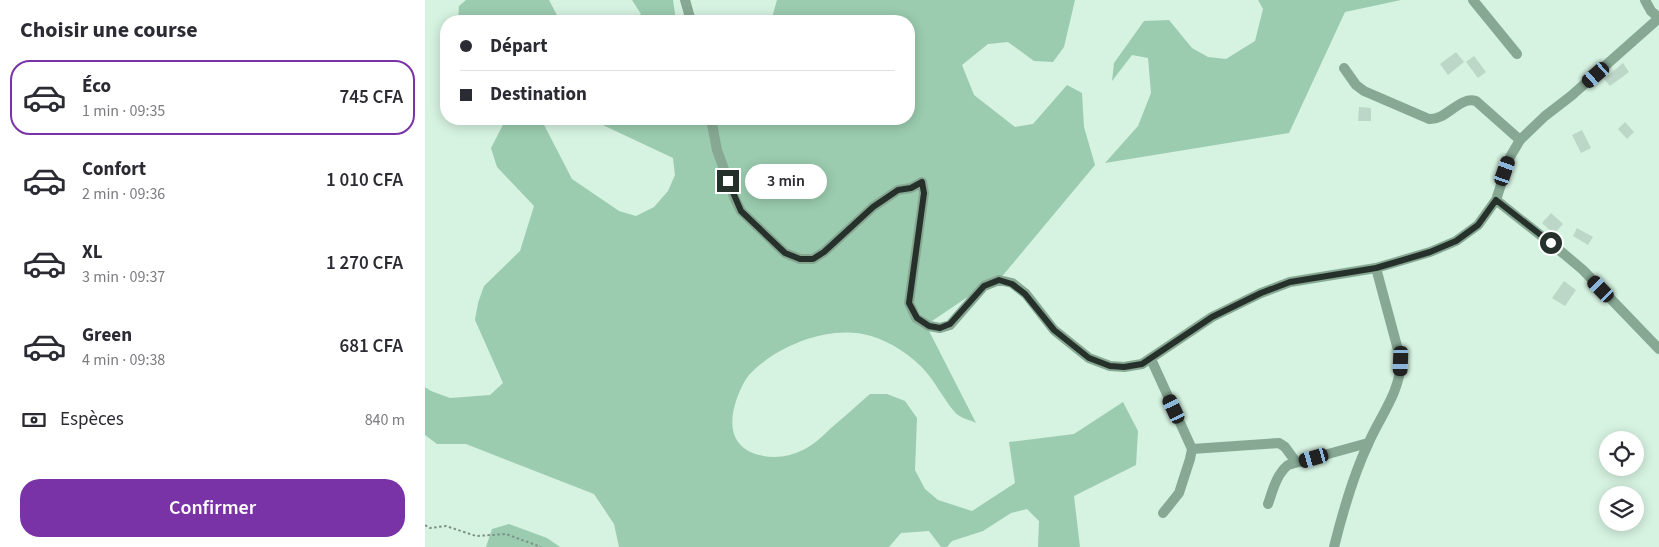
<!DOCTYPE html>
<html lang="fr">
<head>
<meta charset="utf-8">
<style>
	:root { --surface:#fff; --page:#f7f7f7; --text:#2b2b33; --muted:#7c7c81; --line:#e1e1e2; --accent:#7933a7 }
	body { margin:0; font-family:"Source Sans 3",sans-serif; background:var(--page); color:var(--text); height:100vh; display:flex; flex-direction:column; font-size:19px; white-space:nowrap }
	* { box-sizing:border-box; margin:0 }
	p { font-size:16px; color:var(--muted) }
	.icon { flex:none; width:28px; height:28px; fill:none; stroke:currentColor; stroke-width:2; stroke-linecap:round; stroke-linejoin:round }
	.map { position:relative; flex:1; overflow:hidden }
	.sheet { display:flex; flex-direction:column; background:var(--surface); width:425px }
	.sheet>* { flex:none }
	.top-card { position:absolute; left:15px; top:15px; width:475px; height:110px; border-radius:20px; box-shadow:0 2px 12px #0003; display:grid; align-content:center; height:110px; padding:0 20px; background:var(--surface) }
	.controls { position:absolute; left:1174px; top:431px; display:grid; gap:10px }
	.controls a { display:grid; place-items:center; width:45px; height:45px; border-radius:50%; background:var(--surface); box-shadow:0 2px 12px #0003; font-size:25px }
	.end { position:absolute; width:22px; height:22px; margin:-11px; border:6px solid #27312b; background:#fff; box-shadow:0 0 0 2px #fff }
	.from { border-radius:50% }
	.bubble { position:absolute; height:35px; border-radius:18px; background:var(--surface); box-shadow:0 2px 12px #0003; font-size:16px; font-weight:600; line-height:35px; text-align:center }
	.car { position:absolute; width:15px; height:30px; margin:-15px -8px; border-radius:6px; box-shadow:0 0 4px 1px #0007; background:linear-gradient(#222 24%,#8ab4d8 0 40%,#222 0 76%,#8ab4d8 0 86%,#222 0) }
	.top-card b { display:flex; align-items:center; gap:18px; height:48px; font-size:19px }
	.top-card b+b { border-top:1px solid var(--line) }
	.top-card i { width:12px; height:12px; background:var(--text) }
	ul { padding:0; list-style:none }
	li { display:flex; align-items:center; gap:15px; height:75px; margin:0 10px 8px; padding:0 10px; border:2px solid transparent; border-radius:20px }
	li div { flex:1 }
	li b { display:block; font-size:19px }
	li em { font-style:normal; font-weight:600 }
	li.selected { border-color:var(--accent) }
	li>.icon { width:45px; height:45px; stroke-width:1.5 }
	h2 { padding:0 20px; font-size:22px; line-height:60px }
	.pay { display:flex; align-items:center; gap:12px; height:55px; padding:0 20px; font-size:19px }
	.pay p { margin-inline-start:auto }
	.action { display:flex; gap:10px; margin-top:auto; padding:10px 20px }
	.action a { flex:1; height:58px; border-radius:20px; background:var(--accent); color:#fff; font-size:20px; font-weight:600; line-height:58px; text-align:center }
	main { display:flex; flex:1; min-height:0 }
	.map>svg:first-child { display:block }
	.green { fill:#9bccaf }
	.building { fill:#bcd7c7 }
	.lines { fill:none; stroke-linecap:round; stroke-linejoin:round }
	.path { stroke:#7e9186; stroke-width:2; stroke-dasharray:2.5 2.5; stroke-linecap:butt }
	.minor { stroke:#87a994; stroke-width:10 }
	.route { stroke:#27312b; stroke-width:6 }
</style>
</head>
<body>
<main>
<section class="sheet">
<h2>Choisir une course</h2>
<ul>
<li class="selected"><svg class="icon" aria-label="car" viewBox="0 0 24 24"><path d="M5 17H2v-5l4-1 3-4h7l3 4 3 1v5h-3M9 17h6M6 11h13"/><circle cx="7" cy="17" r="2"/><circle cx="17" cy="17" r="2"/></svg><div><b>Éco</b><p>1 min · 09:35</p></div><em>745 CFA</em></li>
<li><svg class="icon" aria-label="car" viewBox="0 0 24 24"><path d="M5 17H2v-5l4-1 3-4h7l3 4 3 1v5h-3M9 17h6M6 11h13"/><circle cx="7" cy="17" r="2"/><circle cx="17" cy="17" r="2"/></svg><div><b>Confort</b><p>2 min · 09:36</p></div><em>1 010 CFA</em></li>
<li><svg class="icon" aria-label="car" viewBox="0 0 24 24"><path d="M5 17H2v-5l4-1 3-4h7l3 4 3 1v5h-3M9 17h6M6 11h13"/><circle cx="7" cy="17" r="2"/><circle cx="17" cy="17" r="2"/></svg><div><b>XL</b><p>3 min · 09:37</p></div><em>1 270 CFA</em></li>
<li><svg class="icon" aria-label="car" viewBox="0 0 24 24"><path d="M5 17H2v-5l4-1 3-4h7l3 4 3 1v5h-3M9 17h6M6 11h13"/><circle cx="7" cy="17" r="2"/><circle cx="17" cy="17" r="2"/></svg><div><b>Green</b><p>4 min · 09:38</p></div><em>681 CFA</em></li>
</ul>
<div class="pay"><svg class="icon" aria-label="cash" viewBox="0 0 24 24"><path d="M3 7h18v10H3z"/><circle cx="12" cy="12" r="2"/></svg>Espèces<p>840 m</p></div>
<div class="action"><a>Confirmer</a></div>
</section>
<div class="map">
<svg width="1234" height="547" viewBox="0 0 1234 547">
	<rect width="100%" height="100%" fill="#d6f2e1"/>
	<g class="green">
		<path d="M 41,0 L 124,0 L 135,21 L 33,21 L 34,6 Z"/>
		<path d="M 207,0 L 248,0 L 251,21 L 203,21 L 216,14 Z"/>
		<path d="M 352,0 L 650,0 L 639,47 L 628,62 L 609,61 L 583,42 L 563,44 L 537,65 L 549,95 L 590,127 L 608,124 L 642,85 L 657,93 L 659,127 L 670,165 L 574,280 L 559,286 L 501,325 L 551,423 C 546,420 538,419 533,415 C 525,409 510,382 502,373 C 488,356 466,342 446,336 C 406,324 352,345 324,375 C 319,381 315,390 312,398 C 303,423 305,447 334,455 C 349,459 364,457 378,450 C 388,445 397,437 405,429 C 418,418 431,406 445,394 L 462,394 L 480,401 L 492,418 L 490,470 L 500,489 L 513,500 L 547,511 L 590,483 L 584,442 L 649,434 L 698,402 L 713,431 L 711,465 L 649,496 L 655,547 L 613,547 L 614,521 L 602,509 L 586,513 L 558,531 L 527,541 L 522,547 L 516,547 L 504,531 L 476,533 L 464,547 L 194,547 L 189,524 L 169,494 L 41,444 L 12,444 L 0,435 L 0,387 L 6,391 L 25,398 L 65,395 L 78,383 L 50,320 L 53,303 L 59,286 L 95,251 L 109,206 L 72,167 L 66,148 L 81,119 L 116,119 L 147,179 L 194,211 L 211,216 L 229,207 L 243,191 L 250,175 L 248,158 L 165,119 L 484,119 L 484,21 L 346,21 Z"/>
		<path d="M 833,0 L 976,0 L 920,12 L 864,133 L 680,163 L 713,126 L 726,93 L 723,58 L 707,55 L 687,81 L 689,63 L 719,21 L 744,20 L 767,48 L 783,57 L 801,59 L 830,41 L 838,9 Z"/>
		<path d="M 84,524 L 122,538 L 135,547 L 61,547 L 67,529 Z"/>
	</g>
	<g class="building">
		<path d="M 1031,52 L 1039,62 L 1023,75 L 1015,64 Z"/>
		<path d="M 1049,56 L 1061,72 L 1053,78 L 1041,62 Z"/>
		<path d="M 1198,63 L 1204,72 L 1185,86 L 1179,79 Z"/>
		<path d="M 934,107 L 946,108 L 946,121 L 933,121 Z"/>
		<path d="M 1200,122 L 1209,132 L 1202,139 L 1193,129 Z"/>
		<path d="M 1157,130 L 1166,148 L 1156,153 L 1147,135 Z"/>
		<path d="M 1126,213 L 1138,224 L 1129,234 L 1117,223 Z"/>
		<path d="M 1152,228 L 1168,237 L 1163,245 L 1148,236 Z"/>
		<path d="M 1139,281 L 1151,290 L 1140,306 L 1127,298 Z"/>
	</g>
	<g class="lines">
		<path class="path" d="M 0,525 L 5,528 L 21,526 L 51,536 L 81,534 L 116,547"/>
		<g class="minor">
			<path d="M 260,0 L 266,21"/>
			<path d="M 1048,0 L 1092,54"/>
			<path d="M 1220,0 L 1226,11 L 1234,18"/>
			<path d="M 919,68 L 931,85 L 939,91 L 1004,119 C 1021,121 1034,96 1051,101 L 1095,140"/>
			<path d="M 286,119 L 292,150 L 309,197 L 316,211 L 360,253 L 375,259 L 388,259 L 399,252 L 448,207 L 473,190 L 486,188 L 497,182 L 499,193 L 484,303 L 491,318 L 504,326 L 515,328 L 525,325 L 559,286 L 574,280 L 587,283 L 601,294 L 629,330 L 664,358 L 685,366 L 699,367 L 717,364 L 787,317 L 836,293 L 865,282 L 951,268 L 1005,252 L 1031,241 L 1053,225 L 1071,200 L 1085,157 L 1095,140 L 1120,116 L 1146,96 L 1234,18"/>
			<path d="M 1071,200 L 1139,254 L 1158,270 L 1234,349"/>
			<path d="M 726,359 L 767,449 L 765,459 L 754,493 L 738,513"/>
			<path d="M 767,449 L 854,443 L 860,447 L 871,462"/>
			<path d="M 843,504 C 848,490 851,475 863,465 L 943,443"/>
			<path d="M 909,547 C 918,511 928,475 944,442 C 956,415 975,392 976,361 L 951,268"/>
		</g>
	</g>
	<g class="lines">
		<path class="route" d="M 303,181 L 316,211 L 360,253 L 375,259 L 388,259 L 399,252 L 448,207 L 473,190 L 486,188 L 497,182 L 499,193 L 484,303 L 492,318 L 504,326 L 515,328 L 525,324 L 559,286 L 574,280 L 587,284 L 600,294 L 629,330 L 664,358 L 685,366 L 699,367 L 717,364 L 787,317 L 836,293 L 865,282 L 951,268 L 1005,252 L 1031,241 L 1053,225 L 1071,200 L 1126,243"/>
	</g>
</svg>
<div class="controls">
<a><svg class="icon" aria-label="locate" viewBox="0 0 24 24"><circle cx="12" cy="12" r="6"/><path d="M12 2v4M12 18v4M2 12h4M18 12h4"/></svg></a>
<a><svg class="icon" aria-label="layers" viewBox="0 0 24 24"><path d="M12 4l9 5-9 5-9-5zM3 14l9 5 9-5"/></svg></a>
</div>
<i class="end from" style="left:1126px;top:243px"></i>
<i class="end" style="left:303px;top:181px"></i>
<div class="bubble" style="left:320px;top:164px;width:82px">3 min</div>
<i class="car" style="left:1171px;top:75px;rotate:229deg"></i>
<i class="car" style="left:1080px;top:171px;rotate:19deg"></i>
<i class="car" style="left:1176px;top:289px;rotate:316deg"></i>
<i class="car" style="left:976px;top:361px;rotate:182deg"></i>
<i class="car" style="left:749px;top:409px;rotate:335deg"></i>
<i class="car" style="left:889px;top:458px;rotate:254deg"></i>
<div class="top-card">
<b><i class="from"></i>Départ</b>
<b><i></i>Destination</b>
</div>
</div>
</main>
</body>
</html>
